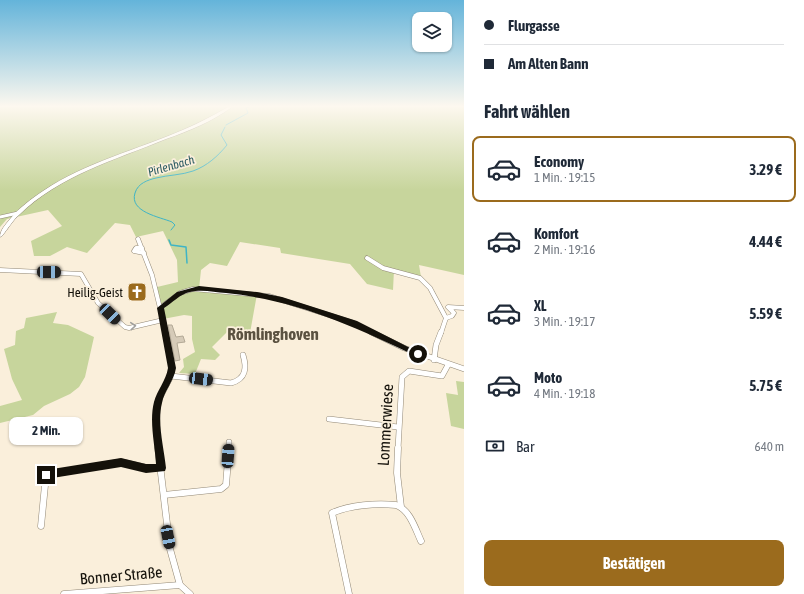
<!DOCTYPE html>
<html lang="de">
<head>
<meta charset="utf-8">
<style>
	:root { --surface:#fff; --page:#f6f6f7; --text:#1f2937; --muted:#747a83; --line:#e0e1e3; --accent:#9b6b1d }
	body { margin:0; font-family:"Asap Condensed",sans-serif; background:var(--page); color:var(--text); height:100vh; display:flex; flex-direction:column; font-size:15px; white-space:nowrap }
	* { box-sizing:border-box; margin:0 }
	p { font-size:13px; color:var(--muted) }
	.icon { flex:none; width:22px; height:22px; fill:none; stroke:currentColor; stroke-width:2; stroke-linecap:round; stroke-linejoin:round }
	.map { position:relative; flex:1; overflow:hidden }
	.sheet { display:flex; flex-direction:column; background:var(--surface); width:340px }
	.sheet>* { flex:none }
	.hud { display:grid; align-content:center; height:88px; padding:0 20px; background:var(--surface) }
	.tools { position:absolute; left:412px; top:12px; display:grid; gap:8px }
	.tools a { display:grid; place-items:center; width:40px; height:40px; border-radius:8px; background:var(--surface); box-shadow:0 1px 3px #0004; font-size:20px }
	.end { position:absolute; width:18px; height:18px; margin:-9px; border:5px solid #14110a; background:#fff; box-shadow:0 0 0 2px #fff }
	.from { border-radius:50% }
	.bubble { position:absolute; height:28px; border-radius:8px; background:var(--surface); box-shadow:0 1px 3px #0004; font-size:13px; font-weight:700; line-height:28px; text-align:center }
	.car { position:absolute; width:12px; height:24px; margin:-12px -6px; border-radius:5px; box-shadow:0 0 3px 1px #0007; background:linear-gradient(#222 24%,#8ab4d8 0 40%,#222 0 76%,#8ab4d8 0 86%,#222 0) }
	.hud b { display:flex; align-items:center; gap:14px; height:38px; font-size:15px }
	.hud b+b { border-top:1px solid var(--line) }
	.hud i { width:10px; height:10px; background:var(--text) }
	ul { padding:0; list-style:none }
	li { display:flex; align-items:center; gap:12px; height:66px; margin:0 8px 6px; padding:0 12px; border:2px solid transparent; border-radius:8px }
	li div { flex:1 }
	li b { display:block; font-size:15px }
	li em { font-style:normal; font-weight:700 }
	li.on { border-color:var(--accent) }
	li>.icon { width:36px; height:36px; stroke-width:1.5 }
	h2 { padding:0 20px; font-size:18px; line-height:48px }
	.pay { display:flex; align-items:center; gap:10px; height:44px; padding:0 20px; font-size:15px }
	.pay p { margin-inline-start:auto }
	.action { display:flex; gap:8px; margin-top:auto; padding:8px 20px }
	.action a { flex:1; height:46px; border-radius:8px; background:var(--accent); color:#fff; font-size:16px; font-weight:700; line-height:46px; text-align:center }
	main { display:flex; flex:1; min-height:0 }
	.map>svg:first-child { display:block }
	.green { fill:#c7d59c }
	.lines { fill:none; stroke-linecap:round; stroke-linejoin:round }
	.stream-far1 { stroke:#3eb4c6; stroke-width:1 }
	.stream { stroke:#3eb4c6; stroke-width:1.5 }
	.building { fill:#d6cbb8; stroke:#b3a996 }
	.street-far3-casing { stroke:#928876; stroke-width:4 }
	.street-far2-casing { stroke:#928876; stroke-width:5 }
	.street-far1-casing { stroke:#928876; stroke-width:6 }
	.street-casing { stroke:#928876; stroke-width:7 }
	.secondary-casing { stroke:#928876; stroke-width:1 }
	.street-far3 { stroke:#fff; stroke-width:3 }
	.street-far2 { stroke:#fff; stroke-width:4 }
	.street-far1 { stroke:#fff; stroke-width:5 }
	.street { stroke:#fff; stroke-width:6 }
	.secondary { fill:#fff; fill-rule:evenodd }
	.oneway { stroke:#a1a09d }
	.route { fill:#14110a }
	.labels { text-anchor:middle; stroke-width:3.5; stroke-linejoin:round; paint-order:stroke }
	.far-water-label { font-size:12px; font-style:italic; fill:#285961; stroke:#faefdb }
	.poi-label { font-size:13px; fill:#14110a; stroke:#faefdb; text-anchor:end }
	.near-street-label { font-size:16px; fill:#14110a; stroke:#faefdb }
	.district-label { font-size:17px; font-weight:bold; fill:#5b5241; stroke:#faefdb }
</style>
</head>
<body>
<main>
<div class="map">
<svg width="464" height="594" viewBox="0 0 464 594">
	<rect width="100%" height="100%" fill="#faefdb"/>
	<g class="green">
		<path d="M 0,107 L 464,107 L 464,275 L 419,265 L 421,277 L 394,270 L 393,290 L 367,284 L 350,264 L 281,253 L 280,248 L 240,242 L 227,266 L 210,263 L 201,270 L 199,289 L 257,294 L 250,333 L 227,332 L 212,347 L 220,355 L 215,360 L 201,359 L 195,374 L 179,373 L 184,367 L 183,359 L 195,352 L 192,339 L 192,316 L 184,315 L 163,319 L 157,287 L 178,282 L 177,260 L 163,231 L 136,237 L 130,225 L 115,223 L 87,253 L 67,247 L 50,256 L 34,256 L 31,241 L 62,226 L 48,210 L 7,219 L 0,227 Z"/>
		<path d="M 57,312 L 53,323 L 68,325 L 94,337 L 85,377 L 79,387 L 70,394 L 44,406 L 33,415 L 0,423 L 0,406 L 22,400 L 12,379 L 4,349 L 15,345 L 16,331 L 24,328 L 26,318 Z"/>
		<path d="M 456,381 L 464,382 L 464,429 L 451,426 L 446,393 L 458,395 Z"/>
	</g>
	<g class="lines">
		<g class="stream-far1">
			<path d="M 226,125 L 248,113 L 246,108 L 249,107"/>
			<path d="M 171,230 L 175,225 L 172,222 C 160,217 129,212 135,193 C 138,183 148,180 156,178 C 168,175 182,175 193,171 C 207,166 218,156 227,145 L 221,135 L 225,127"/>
		</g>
		<path class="stream" d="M 169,240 L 171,245 L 186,247 L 187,263"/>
	</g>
	<g class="building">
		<path d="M 143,288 L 145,297 L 132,299 L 130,290 Z"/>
		<path d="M 168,325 L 172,325 L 176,337 L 183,336 L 185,342 L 177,343 L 180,360 L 175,361 Z"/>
	</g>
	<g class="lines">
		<g class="street-far3-casing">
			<path id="street-far3" d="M 0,217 L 18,213"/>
		</g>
		<g class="street-far2-casing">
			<g id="street-far2">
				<path d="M 138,239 L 152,275 L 166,333"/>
				<path d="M 142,248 L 136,248 L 134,251 L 144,253"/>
				<path d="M 367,258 L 383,268 L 420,278 L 430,288 L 446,318 L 441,333"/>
				<path d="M 0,270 L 81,274 L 98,303 L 125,327 L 129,328 L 163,320"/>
				<path d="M 161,307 L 180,293 L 193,289 L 269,296 L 354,323 L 373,333"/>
				<path d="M 446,318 L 452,316 L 454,313 L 448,307 L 464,308"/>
			</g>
		</g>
		<g class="street-far1-casing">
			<g id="street-far1">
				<path d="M 371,332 L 404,348 L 464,369"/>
				<path d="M 434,360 L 436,345 L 441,332"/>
				<path d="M 171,376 L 231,383 C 246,379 247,368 243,355"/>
				<path d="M 329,419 L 398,427"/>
				<path d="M 158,449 L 156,427 L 158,401 L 171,376 L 172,368 L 165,332"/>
				<path d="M 229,449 L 229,442"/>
				<path d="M 398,449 L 402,377 L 409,371 L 442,376 L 448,365"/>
			</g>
		</g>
		<g class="street-casing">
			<g id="street">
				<path d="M 158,448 L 170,549 L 180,585 L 190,594"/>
				<path d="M 398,448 L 397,473 L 401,507"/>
				<path d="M 164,495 L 221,489 L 226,485 L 229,448"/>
				<path d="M 41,526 L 46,475 L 121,462 L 147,468 L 161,468"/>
				<path d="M 64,594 L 180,585"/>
				<path d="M 349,594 L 332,513 C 350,505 376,503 396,505 C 410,510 415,528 421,541"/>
			</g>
		</g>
		<g class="secondary-casing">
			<path id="secondary" d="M 228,107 L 232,107 C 213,121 189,131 166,139 C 115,160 60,175 19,215 C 12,221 8,229 2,236 L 0,237 C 0,230 6,224 10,219 C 19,208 31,199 43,191 C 86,162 137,150 185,129 C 199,123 214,115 228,107 Z"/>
		</g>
		<use href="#street-far3" class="street-far3"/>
		<use href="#street-far2" class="street-far2"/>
		<use href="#street-far1" class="street-far1"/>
		<use href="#street" class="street"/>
		<use href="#secondary" class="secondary"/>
	</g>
	<defs><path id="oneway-chevron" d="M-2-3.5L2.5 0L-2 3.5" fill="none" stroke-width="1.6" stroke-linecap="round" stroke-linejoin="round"/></defs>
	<use class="oneway" href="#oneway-chevron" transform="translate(133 326) rotate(-5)"/>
	<linearGradient id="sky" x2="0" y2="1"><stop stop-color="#64b4da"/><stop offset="0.56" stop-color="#fdf8ef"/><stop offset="1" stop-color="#fdf8ef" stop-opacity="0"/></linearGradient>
	<rect width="464" height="190" fill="url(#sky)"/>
	<path class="route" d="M 199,286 L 257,292 L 282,297 L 357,321 L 422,354 L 418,356 L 416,356 C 354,326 296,300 226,293 C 214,292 201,289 190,292 C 180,294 172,303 164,308 L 176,368 C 174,381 164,391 162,403 C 157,423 164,448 166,468 L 165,471 L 146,473 L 121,467 L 46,479 L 43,478 L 43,471 L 46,470 L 121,458 L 146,464 L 156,464 C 155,445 149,421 154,402 C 157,390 166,381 168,368 L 157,308 L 177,292 Z"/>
	<defs>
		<g id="church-square" transform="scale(1)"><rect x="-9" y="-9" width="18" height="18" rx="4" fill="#9b6b1d" stroke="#faefdb"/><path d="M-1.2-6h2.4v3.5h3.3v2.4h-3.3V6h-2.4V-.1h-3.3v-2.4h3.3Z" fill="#fff"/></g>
	</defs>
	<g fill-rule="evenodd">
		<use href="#church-square" x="137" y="292"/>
	</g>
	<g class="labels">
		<g class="far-water-label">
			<text transform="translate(171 166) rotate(-16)" y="4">Pirlenbach</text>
		</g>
		<g class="poi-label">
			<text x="123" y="297">Heilig-Geist</text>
		</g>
		<g class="near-street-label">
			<text transform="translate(385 425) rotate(-87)" y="6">Lommerwiese</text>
			<text transform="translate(121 575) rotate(-5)" y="6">Bonner Straße</text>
		</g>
		<g class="district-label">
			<text x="273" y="340">Römlinghoven</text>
		</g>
	</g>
</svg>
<div class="tools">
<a><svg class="icon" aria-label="layers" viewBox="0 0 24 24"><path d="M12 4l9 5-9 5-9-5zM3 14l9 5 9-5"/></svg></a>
</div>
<i class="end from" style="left:418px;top:354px"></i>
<i class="end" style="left:46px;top:475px"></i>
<div class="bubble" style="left:9px;top:417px;width:74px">2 Min.</div>
<i class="car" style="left:49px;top:272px;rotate:91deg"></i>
<i class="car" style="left:110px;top:314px;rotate:134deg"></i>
<i class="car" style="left:201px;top:379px;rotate:97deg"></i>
<i class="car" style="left:228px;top:456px;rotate:4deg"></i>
<i class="car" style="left:168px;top:537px;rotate:169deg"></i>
</div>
<section class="sheet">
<div class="hud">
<b><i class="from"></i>Flurgasse</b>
<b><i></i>Am Alten Bann</b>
</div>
<h2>Fahrt wählen</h2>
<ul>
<li class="on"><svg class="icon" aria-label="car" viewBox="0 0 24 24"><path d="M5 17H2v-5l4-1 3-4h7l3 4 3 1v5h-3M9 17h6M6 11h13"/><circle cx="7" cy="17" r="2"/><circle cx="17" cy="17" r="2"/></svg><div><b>Economy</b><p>1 Min. · 19:15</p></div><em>3.29 €</em></li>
<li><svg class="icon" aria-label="car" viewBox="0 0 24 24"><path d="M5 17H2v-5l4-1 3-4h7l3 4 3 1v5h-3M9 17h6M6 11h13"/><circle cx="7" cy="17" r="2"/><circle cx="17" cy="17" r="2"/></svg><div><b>Komfort</b><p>2 Min. · 19:16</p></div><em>4.44 €</em></li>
<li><svg class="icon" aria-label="car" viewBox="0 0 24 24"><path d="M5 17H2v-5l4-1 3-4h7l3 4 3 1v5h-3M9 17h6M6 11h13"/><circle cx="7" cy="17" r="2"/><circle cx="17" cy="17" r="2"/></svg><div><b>XL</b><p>3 Min. · 19:17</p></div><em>5.59 €</em></li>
<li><svg class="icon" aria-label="car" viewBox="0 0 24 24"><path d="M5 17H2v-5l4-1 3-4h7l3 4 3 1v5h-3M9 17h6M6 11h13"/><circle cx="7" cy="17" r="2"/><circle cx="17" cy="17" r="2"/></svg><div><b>Moto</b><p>4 Min. · 19:18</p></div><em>5.75 €</em></li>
</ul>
<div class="pay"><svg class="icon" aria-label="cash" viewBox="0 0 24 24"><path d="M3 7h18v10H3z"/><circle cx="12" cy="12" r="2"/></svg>Bar<p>640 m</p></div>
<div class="action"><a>Bestätigen</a></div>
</section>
</main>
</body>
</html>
